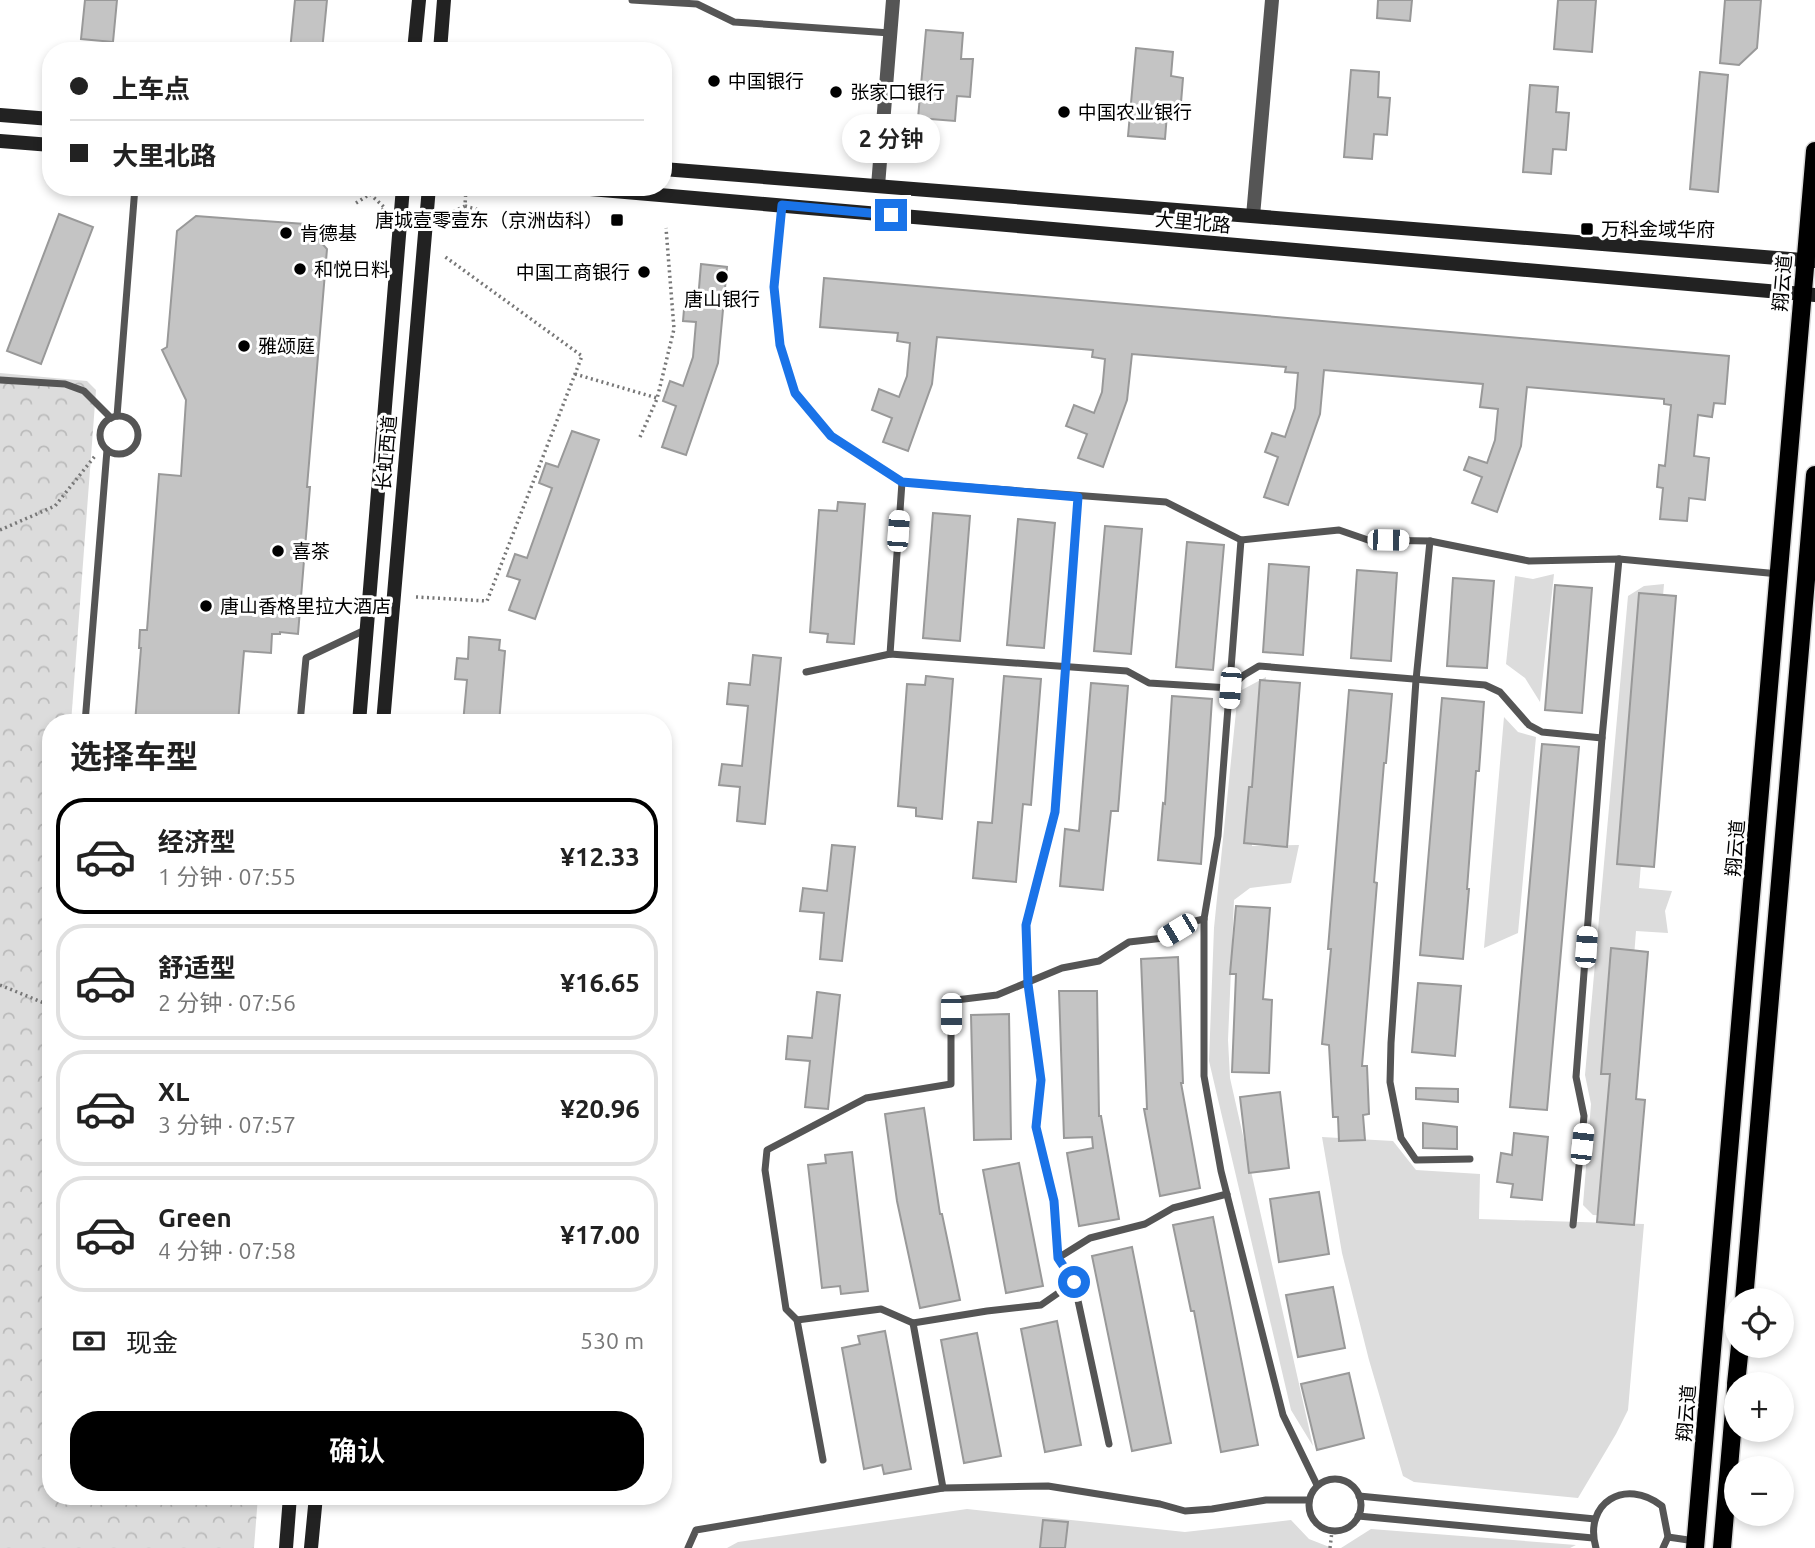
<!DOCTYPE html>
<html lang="zh">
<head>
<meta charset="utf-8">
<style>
	:root { --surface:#fff; --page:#f6f6f6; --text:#222; --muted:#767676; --line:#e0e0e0; --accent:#000 }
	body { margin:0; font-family:Ubuntu,"Noto Sans SC",sans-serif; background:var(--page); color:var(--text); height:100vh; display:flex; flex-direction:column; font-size:26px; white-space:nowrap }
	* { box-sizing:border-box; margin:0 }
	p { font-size:23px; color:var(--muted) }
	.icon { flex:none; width:38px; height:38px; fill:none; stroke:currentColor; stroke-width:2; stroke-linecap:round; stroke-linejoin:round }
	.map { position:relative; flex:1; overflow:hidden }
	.panel { position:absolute; left:42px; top:714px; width:630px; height:791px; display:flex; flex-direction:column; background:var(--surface); border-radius:28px; box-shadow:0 4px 10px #0003 }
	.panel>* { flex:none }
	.guide { position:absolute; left:42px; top:42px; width:630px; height:154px; border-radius:28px; box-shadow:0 4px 10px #0003; display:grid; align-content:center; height:154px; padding:0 28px; background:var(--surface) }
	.controls { position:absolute; left:1724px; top:1288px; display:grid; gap:14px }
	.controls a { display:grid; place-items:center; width:70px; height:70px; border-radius:50%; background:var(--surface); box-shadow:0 4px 10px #0003; font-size:35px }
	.end { position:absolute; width:32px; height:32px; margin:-16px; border:9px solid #1a73e8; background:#fff; box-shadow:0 0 0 4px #fff }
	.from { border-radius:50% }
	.bubble { position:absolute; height:49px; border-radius:24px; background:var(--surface); box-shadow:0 4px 10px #0003; font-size:23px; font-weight:600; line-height:49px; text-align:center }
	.car { position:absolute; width:21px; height:42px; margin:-21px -10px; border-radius:9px; box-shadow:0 0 5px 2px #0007; background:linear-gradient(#fff 24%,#345 0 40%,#fff 0 76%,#345 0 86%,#fff 0) }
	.guide b { display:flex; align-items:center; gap:24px; height:66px; font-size:26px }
	.guide b+b { border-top:2px solid var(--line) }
	.guide i { width:18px; height:18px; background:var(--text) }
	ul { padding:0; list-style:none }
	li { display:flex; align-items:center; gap:21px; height:116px; margin:0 14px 10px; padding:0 14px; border:4px solid var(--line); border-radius:28px }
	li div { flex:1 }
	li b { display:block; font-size:26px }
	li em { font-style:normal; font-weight:600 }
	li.active { border-color:var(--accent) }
	li>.icon { width:63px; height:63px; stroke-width:1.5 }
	h2 { padding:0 28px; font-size:32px; line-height:84px }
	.pay { display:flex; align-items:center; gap:18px; height:77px; padding:0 28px; font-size:26px }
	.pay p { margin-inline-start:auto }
	.primary-button { display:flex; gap:14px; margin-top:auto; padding:14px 28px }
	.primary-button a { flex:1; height:80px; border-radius:28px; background:var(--accent); color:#fff; font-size:28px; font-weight:600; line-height:80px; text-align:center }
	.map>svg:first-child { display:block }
	.green { fill:#dcdcdc }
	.forest { fill:url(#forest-crowns) }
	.building { fill:#c4c4c4; stroke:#999; stroke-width:2 }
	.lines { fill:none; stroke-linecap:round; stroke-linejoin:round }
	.primary-casing { stroke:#dbdbdb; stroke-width:21 }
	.path { stroke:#777; stroke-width:3.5; stroke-dasharray:2 3.5; stroke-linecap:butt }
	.lane { stroke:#555; stroke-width:7 }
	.street { stroke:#555; stroke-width:14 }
	.secondary { stroke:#222; stroke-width:14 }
	.primary { stroke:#000; stroke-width:18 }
	.route { stroke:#1a73e8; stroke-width:9 }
	.poi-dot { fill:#000; stroke:#fff; stroke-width:2.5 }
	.labels { text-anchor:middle; stroke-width:6; stroke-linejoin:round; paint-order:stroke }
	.poi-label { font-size:19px; fill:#000; stroke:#fff; text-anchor:start }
	.street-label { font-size:19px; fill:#000; stroke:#fff }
</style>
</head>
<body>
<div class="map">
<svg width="1815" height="1548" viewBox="0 0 1815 1548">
	<defs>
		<pattern id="forest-crowns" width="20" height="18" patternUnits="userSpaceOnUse" patternTransform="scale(1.75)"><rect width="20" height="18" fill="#dcdcdc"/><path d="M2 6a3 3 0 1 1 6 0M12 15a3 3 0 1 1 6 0" fill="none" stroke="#bbb"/></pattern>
	</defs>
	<rect width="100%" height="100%" fill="#fff"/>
	<g class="green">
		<path d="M 1554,574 L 1540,702 L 1525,678 L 1506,664 L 1515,576 L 1533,579 Z"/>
		<path d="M 1664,584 L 1639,888 L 1672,891 L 1665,911 L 1668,933 L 1636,931 L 1614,1216 L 1593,1215 L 1583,1205 L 1591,1104 L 1585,1075 L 1628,596 L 1644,586 Z"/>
		<path d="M 1266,677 L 1252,846 L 1299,845 L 1291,883 L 1250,888 L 1234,900 L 1228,1040 L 1230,1078 L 1313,1446 L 1291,1410 L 1209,1061 L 1214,928 L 1238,692 Z"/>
		<path d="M 1504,717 L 1518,732 L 1536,737 L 1518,933 L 1484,948 Z"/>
		<path d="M 1322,1137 L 1393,1141 L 1416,1170 L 1480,1174 L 1479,1219 L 1644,1224 L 1628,1410 L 1616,1434 L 1578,1498 L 1414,1482 L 1403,1476 L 1369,1360 L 1342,1253 Z"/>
		<path d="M 967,1509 L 1185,1532 L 1291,1520 L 1309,1539 L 1332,1548 L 727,1548 L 738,1542 Z"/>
		<path d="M 1371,1529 L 1576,1545 L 1570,1548 L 1341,1548 Z"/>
	</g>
	<path class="forest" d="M 0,373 L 87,381 L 96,390 L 71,723 L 51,723 L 51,997 L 49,1020 L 51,1021 L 51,1496 L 258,1496 L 254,1548 L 0,1548 Z"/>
	<g class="building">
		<path d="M 85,0 L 117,0 L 113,42 L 81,39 Z"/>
		<path d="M 295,0 L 327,0 L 322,51 L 290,51 Z"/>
		<path d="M 1378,0 L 1412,0 L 1410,21 L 1377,18 Z"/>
		<path d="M 1558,0 L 1596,0 L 1592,52 L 1554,49 Z"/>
		<path d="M 1725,0 L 1761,0 L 1757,48 L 1739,65 L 1720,63 Z"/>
		<path d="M 926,30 L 963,33 L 961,59 L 973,59 L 970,97 L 957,96 L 955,121 L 918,118 Z"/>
		<path d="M 1136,48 L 1173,52 L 1171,76 L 1183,78 L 1180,115 L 1167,114 L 1165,139 L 1128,136 Z"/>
		<path d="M 1351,70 L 1379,72 L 1378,97 L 1390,98 L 1387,135 L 1374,134 L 1372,159 L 1344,157 Z"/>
		<path d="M 1700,72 L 1728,75 L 1718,192 L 1690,189 Z"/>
		<path d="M 1530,85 L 1558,87 L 1556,112 L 1569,113 L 1566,150 L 1553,149 L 1551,174 L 1523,172 Z"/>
		<path d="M 59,214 L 93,227 L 41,364 L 7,351 Z"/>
		<path d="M 196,216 L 305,224 L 327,249 L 307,487 L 310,487 L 298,634 L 280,632 L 280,634 L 272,634 L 271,653 L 244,651 L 238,723 L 135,723 L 141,648 L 139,648 L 140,630 L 147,630 L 159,474 L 181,476 L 186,400 L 162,350 L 167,347 L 177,231 Z"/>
		<path d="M 701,264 L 727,267 L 718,363 L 686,455 L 662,447 L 676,406 L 663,401 L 670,381 L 683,386 L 693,357 L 696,322 L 683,321 L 685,298 L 698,300 Z"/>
		<path d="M 824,278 L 1729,356 L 1725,404 L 1714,403 L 1712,417 L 1698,415 L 1694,456 L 1709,458 L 1705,500 L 1689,498 L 1687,521 L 1660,519 L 1663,488 L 1657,487 L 1659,465 L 1665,466 L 1671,405 L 1664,404 L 1664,399 L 1527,387 L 1521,446 L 1497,512 L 1472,503 L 1482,477 L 1464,470 L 1469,457 L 1487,463 L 1495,440 L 1498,409 L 1480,407 L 1483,384 L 1324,370 L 1320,414 L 1288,505 L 1264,497 L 1278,457 L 1265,452 L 1272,433 L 1285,437 L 1295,408 L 1298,373 L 1285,372 L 1286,367 L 1132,354 L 1127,400 L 1103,467 L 1078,458 L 1087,434 L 1066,426 L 1074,405 L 1094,413 L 1102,392 L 1105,359 L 1092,357 L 1093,350 L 937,337 L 932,384 L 908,451 L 883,442 L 892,418 L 872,410 L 879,389 L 899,397 L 907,376 L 910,343 L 897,341 L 898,333 L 820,327 Z"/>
		<path d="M 572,431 L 599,440 L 535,619 L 509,610 L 520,580 L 507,576 L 515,554 L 527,558 L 552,488 L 539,483 L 546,463 L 558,467 Z"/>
		<path d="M 838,502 L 865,504 L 854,644 L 827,642 L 828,634 L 810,632 L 819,510 L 837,511 Z"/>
		<path d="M 933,513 L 970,516 L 960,641 L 923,638 Z"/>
		<path d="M 1018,519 L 1055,523 L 1044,648 L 1007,645 Z"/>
		<path d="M 1105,526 L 1142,529 L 1131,654 L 1094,651 Z"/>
		<path d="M 1187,542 L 1224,545 L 1213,670 L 1176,667 Z"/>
		<path d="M 1269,564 L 1309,567 L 1303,655 L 1263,652 Z"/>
		<path d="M 1357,570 L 1397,573 L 1391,661 L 1351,658 Z"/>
		<path d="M 1453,578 L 1494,581 L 1487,668 L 1447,666 Z"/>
		<path d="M 1555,585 L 1592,588 L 1582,713 L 1545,710 Z"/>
		<path d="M 1639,593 L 1676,596 L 1654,867 L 1617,864 Z"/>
		<path d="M 469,637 L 500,640 L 499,650 L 505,651 L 499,723 L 463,723 L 467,680 L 455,679 L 457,658 L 468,659 Z"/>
		<path d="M 753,655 L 781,658 L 765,824 L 737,821 L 740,787 L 719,785 L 722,764 L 742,766 L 748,706 L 727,704 L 729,683 L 750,685 Z"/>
		<path d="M 926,676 L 953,679 L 942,819 L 916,816 L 916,808 L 898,806 L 907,684 L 925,685 Z"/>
		<path d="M 1004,676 L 1041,679 L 1031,805 L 1023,804 L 1016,882 L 973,878 L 978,822 L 992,823 Z"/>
		<path d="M 1260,680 L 1300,683 L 1287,847 L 1244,843 L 1249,787 L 1252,787 Z"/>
		<path d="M 1091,683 L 1128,686 L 1118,811 L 1111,811 L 1103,890 L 1060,886 L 1065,829 L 1079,831 Z"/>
		<path d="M 1349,690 L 1392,694 L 1386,763 L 1384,763 L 1374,882 L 1377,883 L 1362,1066 L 1367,1066 L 1369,1114 L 1363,1115 L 1365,1140 L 1339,1141 L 1338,1117 L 1333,1117 L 1329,1045 L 1322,1044 L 1331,949 L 1328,949 Z"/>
		<path d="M 1172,696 L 1212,699 L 1201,864 L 1158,860 L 1163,803 L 1165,804 Z"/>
		<path d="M 1442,698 L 1484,702 L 1479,771 L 1476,771 L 1467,889 L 1469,889 L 1463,959 L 1420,955 Z"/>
		<path d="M 1542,744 L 1579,747 L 1547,1110 L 1510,1107 Z"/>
		<path d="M 832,845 L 855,847 L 842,961 L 820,959 L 824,913 L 800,911 L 803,888 L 827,891 Z"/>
		<path d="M 1236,906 L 1270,908 L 1263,999 L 1272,1000 L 1269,1073 L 1232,1072 L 1236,974 L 1230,974 Z"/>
		<path d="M 1611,948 L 1648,952 L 1636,1099 L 1645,1100 L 1634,1225 L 1597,1222 L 1610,1074 L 1601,1074 Z"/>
		<path d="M 1178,957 L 1183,1083 L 1181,1083 L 1200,1188 L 1160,1196 L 1144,1109 L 1147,1109 L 1141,959 Z"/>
		<path d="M 1418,983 L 1461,986 L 1455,1056 L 1412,1052 Z"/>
		<path d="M 1059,991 L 1097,991 L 1099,1116 L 1101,1116 L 1119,1219 L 1079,1226 L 1067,1153 L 1093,1148 L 1092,1137 L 1064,1138 Z"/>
		<path d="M 817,992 L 840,995 L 828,1109 L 805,1107 L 810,1061 L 786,1059 L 788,1036 L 812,1038 Z"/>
		<path d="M 1009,1014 L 1011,1139 L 974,1140 L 971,1015 Z"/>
		<path d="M 1416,1088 L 1458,1089 L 1458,1102 L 1416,1099 Z"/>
		<path d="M 1280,1092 L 1289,1168 L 1249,1173 L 1240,1097 Z"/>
		<path d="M 924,1108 L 940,1214 L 942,1214 L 960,1300 L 920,1308 L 897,1201 L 885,1114 Z"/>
		<path d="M 1423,1123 L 1457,1127 L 1457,1149 L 1423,1148 Z"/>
		<path d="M 1514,1133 L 1548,1137 L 1542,1200 L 1511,1197 L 1513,1184 L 1497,1182 L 1501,1153 L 1512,1155 Z"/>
		<path d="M 852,1152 L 868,1291 L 841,1294 L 840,1286 L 822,1288 L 808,1165 L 826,1163 L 825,1155 Z"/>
		<path d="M 1019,1163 L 1043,1286 L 1006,1293 L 983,1170 Z"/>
		<path d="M 1319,1192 L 1329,1254 L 1279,1262 L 1270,1199 Z"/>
		<path d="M 1213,1217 L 1258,1445 L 1221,1452 L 1194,1311 L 1191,1311 L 1173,1225 Z"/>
		<path d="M 1132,1247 L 1171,1443 L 1132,1451 L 1092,1256 Z"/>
		<path d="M 1333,1287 L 1345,1348 L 1298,1357 L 1286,1295 Z"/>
		<path d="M 1057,1321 L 1081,1445 L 1045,1452 L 1021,1329 Z"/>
		<path d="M 885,1331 L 911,1469 L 884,1474 L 882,1465 L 864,1469 L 842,1348 L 860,1344 L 858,1336 Z"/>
		<path d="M 977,1333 L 1001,1456 L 964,1463 L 941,1340 Z"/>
		<path d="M 1349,1373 L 1364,1438 L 1317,1450 L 1301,1384 Z"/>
		<path d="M 1043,1520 L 1068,1522 L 1065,1548 L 1040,1548 Z"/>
	</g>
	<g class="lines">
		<g class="primary-casing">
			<g id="primary">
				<path d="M 1744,1300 L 1815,475"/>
				<path d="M 1736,1384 L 1740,1346"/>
				<path d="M 1695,1548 L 1815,151"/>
				<path d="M 1722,1548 L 1736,1387"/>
			</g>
		</g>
		<g class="path">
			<path d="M 370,194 L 384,207 L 386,208"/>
			<path d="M 356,203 L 370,194"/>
			<path d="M 465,206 L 479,210"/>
			<path d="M 443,213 L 448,214 L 465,206 L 466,187"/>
			<path d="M 378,220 L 384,207"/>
			<path d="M 447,227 L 448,214"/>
			<path d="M 575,374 L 657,398"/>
			<path d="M 640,437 L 657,399 L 674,329 L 666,228"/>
			<path d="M 0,530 L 55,506 L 95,456"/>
			<path d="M 416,597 L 487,601 L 582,356 L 444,256"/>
			<path d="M 0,985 L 44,1003"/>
			<path d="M 1330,1548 L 1332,1531"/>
		</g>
		<g class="lane">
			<path d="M 632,0 L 697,4 L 734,22 L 890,33"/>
			<path d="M 782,205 L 774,287 L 780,345 L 795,393 L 831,436 L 902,482 L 1166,502 L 1241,540 L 1339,530 L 1368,540 L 1430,541 L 1529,561 L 1619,559 L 1779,574"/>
			<path d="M 0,380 L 65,384 L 84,391 L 111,418"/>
			<path d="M 117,416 L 135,187"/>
			<circle cx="119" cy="435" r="19"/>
			<path d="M 1078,497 L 1055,812 L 1026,925 L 1028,983 L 1041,1080 L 1036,1127 L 1054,1201 L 1058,1258 L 1074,1282 L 1109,1444"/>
			<path d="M 1241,540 L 1218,836 L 1204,919 L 1204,1076 L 1221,1171 L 1283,1415 L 1317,1485"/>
			<path d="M 1430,541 L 1416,680 L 1391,1043 L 1390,1082 L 1401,1138 L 1416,1160 L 1470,1159"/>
			<path d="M 890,654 L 902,482"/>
			<path d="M 806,672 L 890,654 L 1127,671 L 1149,683 L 1230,688 L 1244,675 L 1259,666 L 1485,685 L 1500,692 L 1529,725 L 1542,732 L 1602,738"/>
			<path d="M 85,723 L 107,450"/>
			<path d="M 300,723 L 306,658 L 365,630"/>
			<path d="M 1573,1225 L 1584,1116 L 1576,1077 L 1602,738 L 1619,559"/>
			<path d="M 1058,1258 L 1090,1238 L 1145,1224 L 1173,1208 L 1227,1194"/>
			<path d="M 797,1320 L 881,1309 L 913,1323 L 987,1311 L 1041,1305 L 1074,1282"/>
			<path d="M 913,1323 L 943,1488"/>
			<path d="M 823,1460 L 797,1320 L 786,1309 L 765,1170 L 767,1150 L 866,1098 L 951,1084 L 951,1014 L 956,1000 L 997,995 L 1062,968 L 1099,961 L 1129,942 L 1164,938 L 1191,922 L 1204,919"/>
			<circle cx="1335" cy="1505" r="26"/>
			<path d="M 1359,1496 L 1595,1519"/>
			<path d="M 1358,1516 L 1593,1538"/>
			<path d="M 1668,1537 L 1695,1541"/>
			<path d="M 688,1548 L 696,1530 L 943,1488 L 1048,1486 L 1160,1504 L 1185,1511 L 1212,1509 L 1266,1500 L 1309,1500"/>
			<path d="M 1596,1548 C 1583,1503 1625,1477 1662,1506 L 1668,1537 L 1663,1548"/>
		</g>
		<g class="street">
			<path d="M 878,186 L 893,0"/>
			<path d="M 1253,216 L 1272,0"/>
		</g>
		<g class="secondary">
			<path d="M 414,51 L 419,0"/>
			<path d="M 440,51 L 444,0"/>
			<path d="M 0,115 L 51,119"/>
			<path d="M 0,141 L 51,145"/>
			<path d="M 663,169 L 1815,261"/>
			<path d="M 567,187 L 1815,295"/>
			<path d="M 359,723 L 403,187"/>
			<path d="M 383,723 L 429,187"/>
			<path d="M 286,1548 L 290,1496"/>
			<path d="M 311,1548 L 316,1496"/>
		</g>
		<use href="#primary" class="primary"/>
	</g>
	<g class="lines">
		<path class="route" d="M 891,215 L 782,205 L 774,287 L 780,345 L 795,393 L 831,436 L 902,482 L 1078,497 L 1055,812 L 1026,925 L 1028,984 L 1041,1080 L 1036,1127 L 1054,1201 L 1058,1258 L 1074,1282"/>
	</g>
	<g class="poi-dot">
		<circle cx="714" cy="81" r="7"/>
		<circle cx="836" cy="92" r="7"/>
		<circle cx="1064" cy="112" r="7"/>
		<rect x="610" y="213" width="14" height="14" rx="3.5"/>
		<rect x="1580" y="222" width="14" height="14" rx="3.5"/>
		<circle cx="286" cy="233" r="7"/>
		<circle cx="300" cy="269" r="7"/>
		<circle cx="644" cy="272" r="7"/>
		<circle cx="722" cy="277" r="7"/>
		<circle cx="244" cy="346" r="7"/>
		<circle cx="278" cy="551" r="7"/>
		<circle cx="206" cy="606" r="7"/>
	</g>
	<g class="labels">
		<g class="poi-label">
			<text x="728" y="88">中国银行</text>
			<text x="850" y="99">张家口银行</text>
			<text x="1078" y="119">中国农业银行</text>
			<text x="603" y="227" text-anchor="end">唐城壹零壹东（京洲齿科）</text>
			<text x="1601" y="236">万科金域华府</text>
			<text x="300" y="240">肯德基</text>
			<text x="314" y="276">和悦日料</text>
			<text x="630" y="279" text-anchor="end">中国工商银行</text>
			<text x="722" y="306" text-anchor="middle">唐山银行</text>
			<text x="258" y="353">雅颂庭</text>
			<text x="292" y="558">喜茶</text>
			<text x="220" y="613">唐山香格里拉大酒店</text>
		</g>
		<g class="street-label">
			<text transform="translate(1193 222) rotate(5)" y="7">大里北路</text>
			<text transform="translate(1782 283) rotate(-85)" y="7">翔云道</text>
			<text transform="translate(386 453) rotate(-85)" y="7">长虹西道</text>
			<text transform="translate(1735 848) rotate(-85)" y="7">翔云道</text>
			<text transform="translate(1686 1413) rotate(-85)" y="7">翔云道</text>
		</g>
	</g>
</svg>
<div class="controls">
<a><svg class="icon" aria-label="locate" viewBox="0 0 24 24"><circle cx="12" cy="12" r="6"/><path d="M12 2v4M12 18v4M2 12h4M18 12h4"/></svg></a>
<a>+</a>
<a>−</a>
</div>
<i class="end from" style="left:1074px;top:1282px"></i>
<i class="end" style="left:891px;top:215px"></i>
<div class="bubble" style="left:842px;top:114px;width:98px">2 分钟</div>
<i class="car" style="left:898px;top:531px;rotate:4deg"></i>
<i class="car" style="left:1388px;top:540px;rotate:91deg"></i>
<i class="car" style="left:1230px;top:688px;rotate:184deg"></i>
<i class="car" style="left:1177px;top:930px;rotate:239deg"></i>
<i class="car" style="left:1586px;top:947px;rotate:4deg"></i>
<i class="car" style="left:951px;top:1014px;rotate:180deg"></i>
<i class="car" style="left:1582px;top:1144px;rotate:6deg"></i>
<div class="guide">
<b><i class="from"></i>上车点</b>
<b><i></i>大里北路</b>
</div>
<section class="panel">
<h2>选择车型</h2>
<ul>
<li class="active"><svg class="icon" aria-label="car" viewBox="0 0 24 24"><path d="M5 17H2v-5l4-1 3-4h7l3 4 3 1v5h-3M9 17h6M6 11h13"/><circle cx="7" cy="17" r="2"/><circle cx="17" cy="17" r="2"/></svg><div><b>经济型</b><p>1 分钟 · 07:55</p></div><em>¥12.33</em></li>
<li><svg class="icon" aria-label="car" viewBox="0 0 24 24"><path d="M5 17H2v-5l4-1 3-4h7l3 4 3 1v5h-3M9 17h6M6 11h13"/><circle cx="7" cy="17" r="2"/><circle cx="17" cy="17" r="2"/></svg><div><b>舒适型</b><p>2 分钟 · 07:56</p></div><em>¥16.65</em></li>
<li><svg class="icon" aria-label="car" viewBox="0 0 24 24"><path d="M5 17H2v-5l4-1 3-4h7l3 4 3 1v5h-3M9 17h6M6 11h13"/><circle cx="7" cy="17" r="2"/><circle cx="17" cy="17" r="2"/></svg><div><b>XL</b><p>3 分钟 · 07:57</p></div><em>¥20.96</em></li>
<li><svg class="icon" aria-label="car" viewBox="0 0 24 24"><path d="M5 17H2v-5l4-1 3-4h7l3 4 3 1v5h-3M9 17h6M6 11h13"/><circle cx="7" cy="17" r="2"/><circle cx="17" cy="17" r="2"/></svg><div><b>Green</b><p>4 分钟 · 07:58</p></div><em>¥17.00</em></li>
</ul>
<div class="pay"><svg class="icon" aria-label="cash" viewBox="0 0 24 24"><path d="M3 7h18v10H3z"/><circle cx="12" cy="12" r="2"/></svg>现金<p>530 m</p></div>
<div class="primary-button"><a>确认</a></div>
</section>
</div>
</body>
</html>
